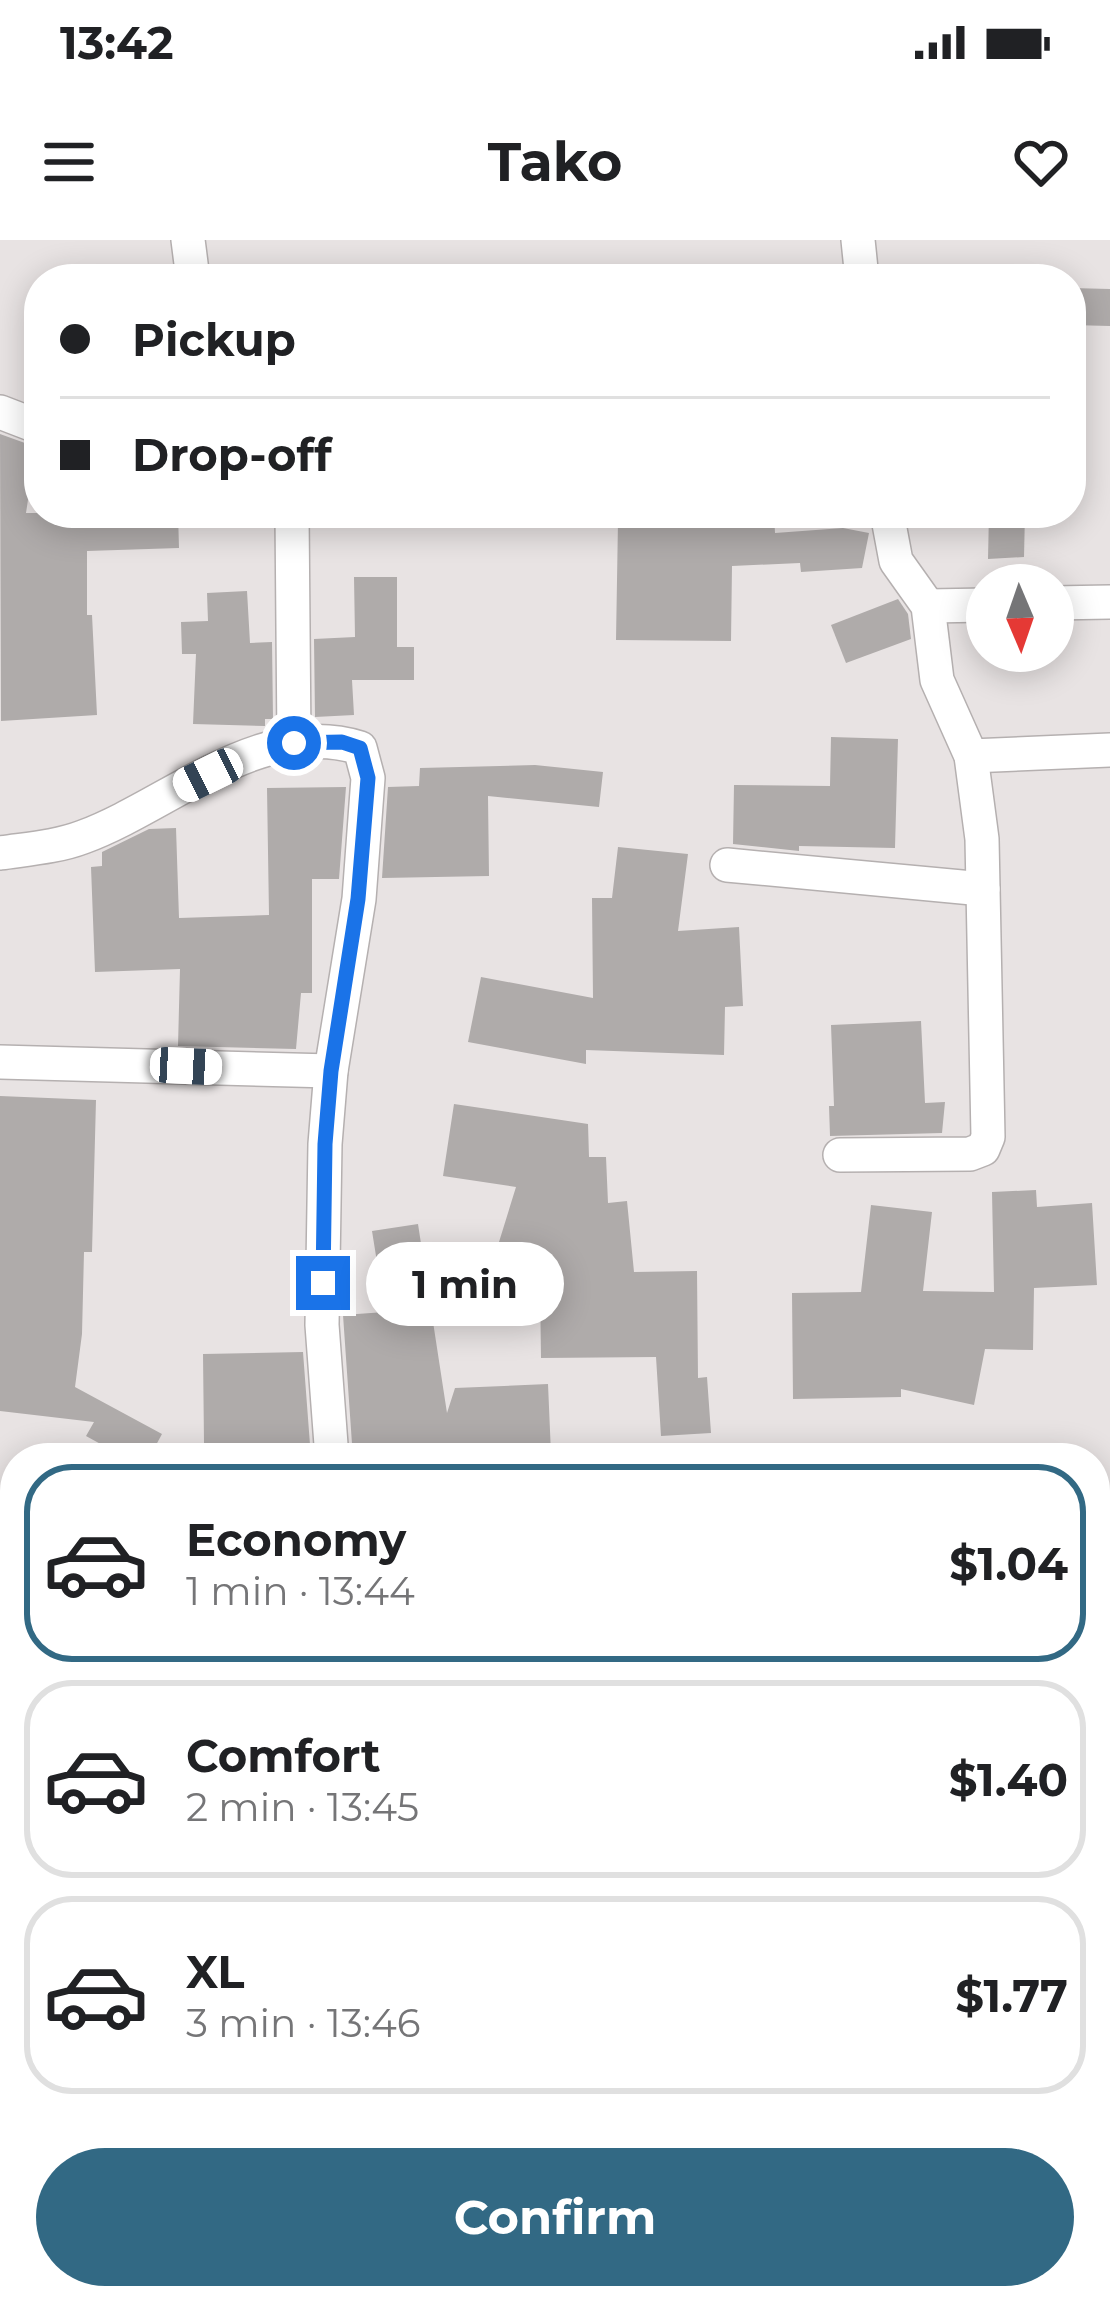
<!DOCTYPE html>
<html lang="en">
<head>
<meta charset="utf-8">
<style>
	:root { --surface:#fff; --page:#f2f2f2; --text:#202124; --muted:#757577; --line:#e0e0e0; --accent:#326984 }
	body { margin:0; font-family:Montserrat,sans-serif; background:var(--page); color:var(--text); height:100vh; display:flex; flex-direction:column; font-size:45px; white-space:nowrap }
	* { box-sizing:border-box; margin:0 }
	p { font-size:39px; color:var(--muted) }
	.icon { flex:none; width:66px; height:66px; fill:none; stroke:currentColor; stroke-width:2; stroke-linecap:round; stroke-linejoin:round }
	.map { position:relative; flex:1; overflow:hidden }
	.panel { position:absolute; left:0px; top:1203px; width:1110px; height:867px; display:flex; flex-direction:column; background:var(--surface); border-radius:48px 48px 0 0; box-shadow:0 6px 30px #0003 }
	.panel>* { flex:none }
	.banner { position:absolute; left:24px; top:24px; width:1062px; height:264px; border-radius:48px; box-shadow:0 6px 30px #0003; display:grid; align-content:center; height:264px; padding:0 36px; background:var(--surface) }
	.needle { width:78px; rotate:178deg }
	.controls { position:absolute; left:966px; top:324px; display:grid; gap:24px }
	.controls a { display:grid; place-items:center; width:108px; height:108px; border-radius:50%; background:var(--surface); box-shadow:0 6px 30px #0003; font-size:60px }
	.end { position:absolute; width:54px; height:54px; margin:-27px; border:15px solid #1a73e8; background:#fff; box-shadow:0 0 0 6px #fff }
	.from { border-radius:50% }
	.bubble { position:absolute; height:84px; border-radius:42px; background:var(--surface); box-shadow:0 6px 30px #0003; font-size:39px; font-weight:700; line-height:84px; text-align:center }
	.car { position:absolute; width:36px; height:72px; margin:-36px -18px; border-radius:15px; box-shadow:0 0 9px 3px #0007; background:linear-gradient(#fff 24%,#345 0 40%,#fff 0 76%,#345 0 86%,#fff 0) }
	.banner b { display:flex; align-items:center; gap:42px; height:114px; font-size:45px }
	.banner b+b { border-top:3px solid var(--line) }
	.banner i { width:30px; height:30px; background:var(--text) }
	ul { padding:21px 0 0; list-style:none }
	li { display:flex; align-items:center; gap:36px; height:198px; margin:0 24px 18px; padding:0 12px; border:6px solid var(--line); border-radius:48px }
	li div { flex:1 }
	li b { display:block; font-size:45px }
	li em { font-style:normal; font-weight:700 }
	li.selected { border-color:var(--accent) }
	li>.icon { width:108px; height:108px; stroke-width:1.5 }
	.action { display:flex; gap:24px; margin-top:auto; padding:24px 36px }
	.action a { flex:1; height:138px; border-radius:72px; background:var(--accent); color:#fff; font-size:48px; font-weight:700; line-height:138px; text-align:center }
	.status { display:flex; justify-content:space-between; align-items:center; height:84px; padding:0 60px; background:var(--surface); direction:ltr }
	.status svg { height:33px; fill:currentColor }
	header { display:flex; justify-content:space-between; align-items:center; height:156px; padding:0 36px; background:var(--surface); font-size:54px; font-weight:700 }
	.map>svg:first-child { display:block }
	.building { fill:#afabaa }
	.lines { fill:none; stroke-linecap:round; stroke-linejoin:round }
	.street-casing { stroke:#b5b0b0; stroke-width:36 }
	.street { stroke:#fff; stroke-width:33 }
	.route { stroke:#1a73e8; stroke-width:15 }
</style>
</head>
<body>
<div class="status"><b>13:42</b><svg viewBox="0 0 49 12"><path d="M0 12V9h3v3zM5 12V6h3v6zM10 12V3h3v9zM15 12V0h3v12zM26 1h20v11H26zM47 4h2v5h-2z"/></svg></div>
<header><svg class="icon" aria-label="menu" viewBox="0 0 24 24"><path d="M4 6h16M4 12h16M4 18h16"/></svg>Tako<svg class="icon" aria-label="heart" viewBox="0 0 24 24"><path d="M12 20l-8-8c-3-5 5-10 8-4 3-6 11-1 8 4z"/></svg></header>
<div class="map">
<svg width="1110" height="2069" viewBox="0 0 1110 2069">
	<rect width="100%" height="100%" fill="#e8e3e3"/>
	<g class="building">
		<path d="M 1071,48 L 1110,49 L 1110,86 L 1071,85 Z"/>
		<path d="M 0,194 L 36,207 L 26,273 L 178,273 L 179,308 L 87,311 L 87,375 L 92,375 L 97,475 L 1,481 Z"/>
		<path d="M 630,273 L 672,273 L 672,281 L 741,279 L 741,273 L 774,273 L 775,293 L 843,288 L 869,293 L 862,328 L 801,332 L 800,323 L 732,326 L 731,401 L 616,400 L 618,281 L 630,281 Z"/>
		<path d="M 989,273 L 1025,273 L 1024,317 L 988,319 Z"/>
		<path d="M 354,337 L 397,337 L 397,407 L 414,407 L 414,440 L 352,440 L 354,475 L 315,477 L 314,399 L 355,397 Z"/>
		<path d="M 247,351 L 250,403 L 272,402 L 273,479 L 265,479 L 265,486 L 193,484 L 196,414 L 182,414 L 181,382 L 208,381 L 207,353 Z"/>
		<path d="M 898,359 L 908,374 L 911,399 L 846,423 L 831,385 Z"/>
		<path d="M 831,497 L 898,499 L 895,608 L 799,606 L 799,611 L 733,604 L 734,545 L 830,546 Z"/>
		<path d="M 535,525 L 603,532 L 599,567 L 488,556 L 489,636 L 382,638 L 388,547 L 419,546 L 420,528 Z"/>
		<path d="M 346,547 L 339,639 L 312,639 L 312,753 L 301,753 L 296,809 L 178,806 L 180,729 L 95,732 L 91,627 L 102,626 L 102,612 L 149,589 L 176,588 L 179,678 L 269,675 L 267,548 Z"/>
		<path d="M 618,607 L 688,614 L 678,691 L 739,687 L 743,766 L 725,767 L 724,815 L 586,810 L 586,824 L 468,802 L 481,737 L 593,758 L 592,658 L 612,658 Z"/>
		<path d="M 921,781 L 925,863 L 945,862 L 942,893 L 830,896 L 829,866 L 834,866 L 831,785 Z"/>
		<path d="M 0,856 L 96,860 L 92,1012 L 84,1012 L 82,1094 L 75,1147 L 162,1194 L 149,1218 L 126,1218 L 86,1196 L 94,1182 L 0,1171 Z"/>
		<path d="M 454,864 L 588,884 L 589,917 L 606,917 L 608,963 L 627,961 L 634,1032 L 697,1031 L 698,1138 L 707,1137 L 711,1193 L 661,1196 L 656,1117 L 541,1118 L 540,1046 L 490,1031 L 516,947 L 443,936 Z"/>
		<path d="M 1036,950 L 1037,967 L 1092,963 L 1097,1045 L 1034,1048 L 1033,1110 L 985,1109 L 974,1165 L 901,1149 L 901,1157 L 793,1159 L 792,1053 L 861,1052 L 871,965 L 932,972 L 923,1051 L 994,1052 L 992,952 Z"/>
		<path d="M 418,984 L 447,1173 L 455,1148 L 548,1144 L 551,1214 L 353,1218 L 343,1075 L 385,1072 L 372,991 Z"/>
		<path d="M 303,1112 L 311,1218 L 221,1218 L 220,1203 L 204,1203 L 203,1114 Z"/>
	</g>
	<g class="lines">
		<g class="street-casing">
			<g id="street">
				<path d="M 188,0 L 193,39"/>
				<path d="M 858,0 L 862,39"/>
				<path d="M 0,172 L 39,187"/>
				<path d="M 292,273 L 294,503"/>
				<path d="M 1053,363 L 1110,362"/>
				<path d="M 928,366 L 987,365"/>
				<path d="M 971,516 L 1110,510"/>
				<path d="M 0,613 C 27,609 57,607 83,597 C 170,565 261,477 360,508 L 368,538 L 359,659 L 331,831 L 325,904 L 322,1085 L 332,1218"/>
				<path d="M 727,625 L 983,649"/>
				<path d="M 0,822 L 331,831"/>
				<path d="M 840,915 L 970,914 L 983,909 L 988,897 L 982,599 L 971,516 L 937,440 L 928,366 L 896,321 L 887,273"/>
				<path d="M 1095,1428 L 1110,1429"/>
				<path d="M 0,1734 L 15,1732"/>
				<path d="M 473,2055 L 474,2069"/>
			</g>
		</g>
		<use href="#street" class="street"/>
	</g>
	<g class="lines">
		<path class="route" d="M 294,503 L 342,502 L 360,508 L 368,538 L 358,659 L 331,831 L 325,904 L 323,1043"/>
	</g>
</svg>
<div class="controls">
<a><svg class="needle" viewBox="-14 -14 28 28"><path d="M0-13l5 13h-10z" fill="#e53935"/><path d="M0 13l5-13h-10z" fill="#757577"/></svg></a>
</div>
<i class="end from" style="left:294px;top:503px"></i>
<i class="end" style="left:323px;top:1043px"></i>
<div class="bubble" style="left:366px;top:1002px;width:198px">1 min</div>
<i class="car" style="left:208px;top:535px;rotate:244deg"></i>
<i class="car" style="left:186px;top:826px;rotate:93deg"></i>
<div class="banner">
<b><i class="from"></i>Pickup</b>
<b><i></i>Drop-off</b>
</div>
<section class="panel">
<ul>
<li class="selected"><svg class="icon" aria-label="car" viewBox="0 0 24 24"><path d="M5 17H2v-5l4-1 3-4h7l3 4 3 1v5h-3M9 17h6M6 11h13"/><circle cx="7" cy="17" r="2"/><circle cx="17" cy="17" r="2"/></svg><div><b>Economy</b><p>1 min · 13:44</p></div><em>$1.04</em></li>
<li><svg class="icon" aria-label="car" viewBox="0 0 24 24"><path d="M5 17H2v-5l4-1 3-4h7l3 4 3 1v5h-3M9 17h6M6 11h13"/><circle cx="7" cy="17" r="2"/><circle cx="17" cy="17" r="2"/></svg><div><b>Comfort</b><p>2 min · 13:45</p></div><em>$1.40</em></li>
<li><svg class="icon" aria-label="car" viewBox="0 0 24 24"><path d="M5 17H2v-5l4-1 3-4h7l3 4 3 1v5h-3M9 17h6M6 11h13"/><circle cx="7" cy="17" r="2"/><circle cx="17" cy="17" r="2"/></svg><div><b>XL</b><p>3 min · 13:46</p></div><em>$1.77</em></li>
</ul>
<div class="action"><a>Confirm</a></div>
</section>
</div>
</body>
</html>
